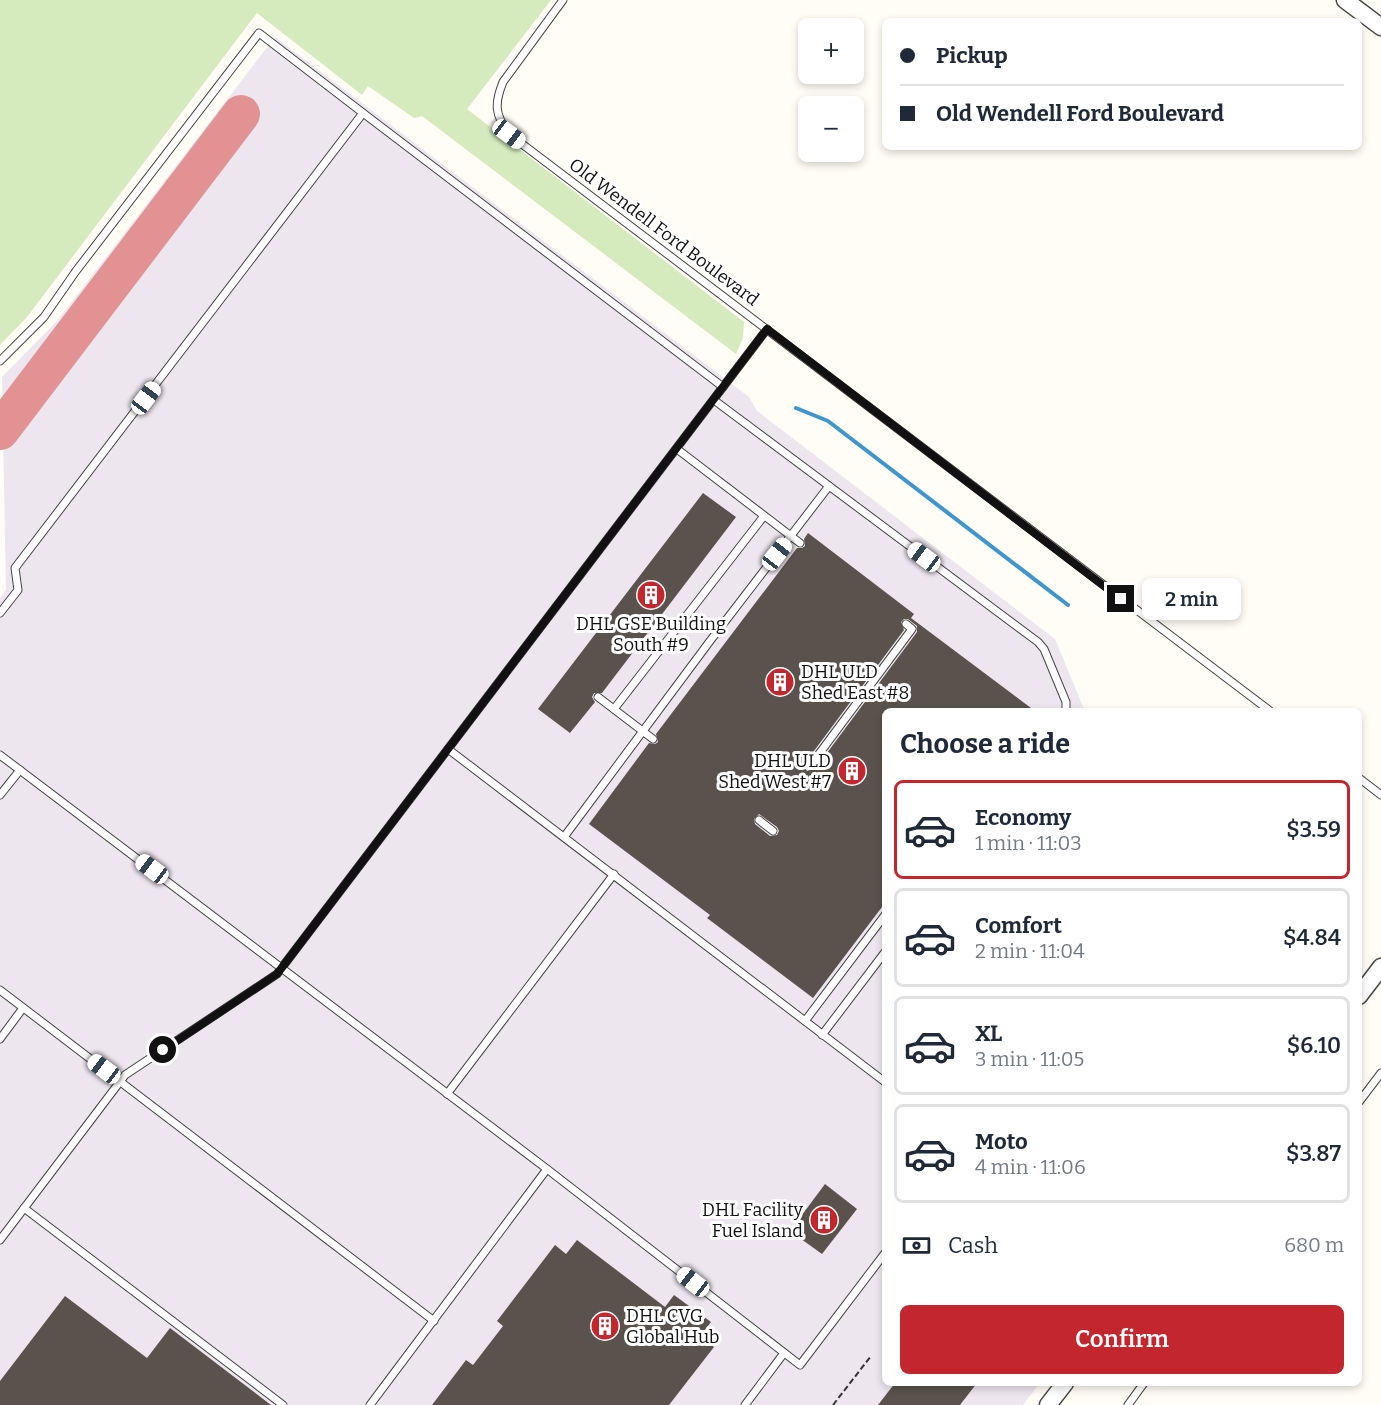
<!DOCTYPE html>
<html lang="en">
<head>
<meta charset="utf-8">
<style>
	:root { --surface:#fff; --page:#f2f2f3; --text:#1f2937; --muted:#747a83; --line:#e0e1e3; --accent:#c4262e }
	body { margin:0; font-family:Bitter,serif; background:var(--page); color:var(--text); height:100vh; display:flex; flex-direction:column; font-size:22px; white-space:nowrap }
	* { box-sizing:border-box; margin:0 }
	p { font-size:20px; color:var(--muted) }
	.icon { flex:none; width:33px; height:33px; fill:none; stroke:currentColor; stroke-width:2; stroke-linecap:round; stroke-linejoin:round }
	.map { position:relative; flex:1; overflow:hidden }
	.details { position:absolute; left:882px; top:708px; width:480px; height:678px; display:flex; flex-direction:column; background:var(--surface); border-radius:9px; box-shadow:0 3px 9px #0003 }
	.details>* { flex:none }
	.guide { position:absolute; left:882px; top:18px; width:480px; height:132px; border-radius:9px; box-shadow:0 3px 9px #0003; display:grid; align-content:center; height:132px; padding:0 18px; background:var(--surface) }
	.fabs { position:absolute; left:798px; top:18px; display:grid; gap:12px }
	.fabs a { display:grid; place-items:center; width:66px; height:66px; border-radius:9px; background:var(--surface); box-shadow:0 3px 9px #0003; font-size:30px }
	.end { position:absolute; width:27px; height:27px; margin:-14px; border:8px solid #111; background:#fff; box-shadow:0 0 0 3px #fff }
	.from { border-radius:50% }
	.bubble { position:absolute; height:42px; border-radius:9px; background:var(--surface); box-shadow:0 3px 9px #0003; font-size:20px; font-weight:600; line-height:42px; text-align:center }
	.car { position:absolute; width:18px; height:36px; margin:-18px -9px; border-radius:8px; box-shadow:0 0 4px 2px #0007; background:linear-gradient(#fff 24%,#345 0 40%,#fff 0 76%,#345 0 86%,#fff 0) }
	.guide b { display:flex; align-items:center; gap:21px; height:57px; font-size:22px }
	.guide b+b { border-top:2px solid var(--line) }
	.guide i { width:15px; height:15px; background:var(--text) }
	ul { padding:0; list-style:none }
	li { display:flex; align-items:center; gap:18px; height:99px; margin:0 12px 9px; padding:0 6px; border:3px solid var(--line); border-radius:9px }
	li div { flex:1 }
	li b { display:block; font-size:22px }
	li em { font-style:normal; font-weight:600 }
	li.active { border-color:var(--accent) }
	li>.icon { width:54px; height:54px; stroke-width:1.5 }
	h2 { padding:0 18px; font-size:27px; line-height:72px }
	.pay { display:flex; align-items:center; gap:15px; height:66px; padding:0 18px; font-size:22px }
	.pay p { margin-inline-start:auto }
	.cta { display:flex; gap:12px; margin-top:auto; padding:12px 18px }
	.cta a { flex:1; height:69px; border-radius:9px; background:var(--accent); color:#fff; font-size:24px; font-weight:600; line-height:69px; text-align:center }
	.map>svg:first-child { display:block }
	.industrial { fill:#eee6ef }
	.green { fill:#d5ebbd }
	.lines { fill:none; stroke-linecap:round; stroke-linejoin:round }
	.stream { stroke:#3f96cf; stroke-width:4 }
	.taxiway { stroke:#e29292; stroke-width:38 }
	.building { fill:#5a524d; fill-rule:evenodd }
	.service-casing { stroke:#444; stroke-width:9 }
	.tertiary-casing { stroke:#444; stroke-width:19 }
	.path { stroke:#333; stroke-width:2; stroke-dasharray:6 3; stroke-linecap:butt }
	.service { stroke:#fff; stroke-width:7 }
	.tertiary { stroke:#fff; stroke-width:16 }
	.route { stroke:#111; stroke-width:8 }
	.labels { text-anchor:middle; stroke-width:6; stroke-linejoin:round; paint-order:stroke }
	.street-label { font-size:18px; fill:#111; stroke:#fff }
	.poi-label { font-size:18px; fill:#111; stroke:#fff; text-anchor:start }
</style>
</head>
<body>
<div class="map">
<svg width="1381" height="1405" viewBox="0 0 1381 1405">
	<rect width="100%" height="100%" fill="#fffdf5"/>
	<path class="industrial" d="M 275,37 L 749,397 L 757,411 L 1055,639 L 1084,709 L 1083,711 L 885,711 L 885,1383 L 1040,1383 L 1023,1405 L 0,1405 L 0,598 L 6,590 L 2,377 L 57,321 Z"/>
	<path class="green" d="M 0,0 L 551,0 L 467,109 L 744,322 L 743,338 L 736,354 L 422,116 L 414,118 L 368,86 L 362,95 L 257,13 L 27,317 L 0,345 Z"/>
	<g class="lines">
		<path class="stream" d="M 796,408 L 828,421 L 1068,605"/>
		<path class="taxiway" d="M 0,431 L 241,114"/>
	</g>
	<g class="building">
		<path d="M 703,493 L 736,517 L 602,693 L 594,693 L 592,697 L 595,702 L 570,733 L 538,709 Z"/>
		<path d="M 808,533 L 914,614 L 911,618 L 1035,711 L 885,711 L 885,903 L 813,998 L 707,918 L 710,915 L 589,824 L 649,743 L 655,744 L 658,742 L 656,734 L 797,548 L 802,548 L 805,546 L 804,539 ZM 908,619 L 917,626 L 917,632 L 815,769 L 807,771 L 805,768 L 805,763 L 904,630 L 901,622 L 904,619 ZM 759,814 L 777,827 L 779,831 L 777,835 L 770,836 L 755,824 L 754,819 Z"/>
		<path d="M 825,1184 L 857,1209 L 822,1254 L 790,1231 Z"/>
		<path d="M 577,1240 L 665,1307 L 674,1295 L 711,1322 L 700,1336 L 714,1347 L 669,1405 L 432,1405 L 466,1360 L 473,1365 L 503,1326 L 497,1321 L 555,1245 L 566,1254 Z"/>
		<path d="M 65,1296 L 147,1358 L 170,1328 L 271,1405 L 0,1405 L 0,1381 Z"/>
		<path d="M 895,1383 L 977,1383 L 960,1405 L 878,1405 Z"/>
	</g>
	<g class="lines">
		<g class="service-casing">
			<g id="service">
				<path d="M 563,0 L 503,82 C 494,104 495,115 509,134 L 1270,711"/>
				<path d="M 0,361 L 44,317 L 76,271 L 259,33 L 363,113"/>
				<path d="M 714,400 L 1038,642 L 1044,649 L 1066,702 L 1066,711"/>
				<path d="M 677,449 L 800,543"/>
				<path d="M 0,613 L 18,590 L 15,568 L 363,113 L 723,387"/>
				<path d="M 598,697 L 653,739"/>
				<path d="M 614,709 L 764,516"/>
				<path d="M 448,749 L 885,1082"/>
				<path d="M 0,755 L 547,1169 L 800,1365 L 885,1253"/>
				<path d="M 810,766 L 912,629 L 906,624"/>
				<path d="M 1359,778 L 1381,795"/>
				<path d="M 0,795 L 20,770"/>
				<path d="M 759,820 L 773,831"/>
				<path d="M 564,837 L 710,641 L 829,486"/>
				<path d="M 0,990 L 434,1321"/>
				<path d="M 805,1021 L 885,915"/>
				<path d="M 822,1035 L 885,952"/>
				<path d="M 0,1039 L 23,1008"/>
				<path d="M 447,1094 L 614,874"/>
				<path d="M 1359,1102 L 1381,1073"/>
				<path d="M 24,1208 L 283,1405"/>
				<path d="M 0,1240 L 125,1075 L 277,974 L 767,329"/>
				<path d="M 370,1405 L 547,1169"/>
				<path d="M 745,1405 L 784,1353"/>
				<path d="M 1128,1405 L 1144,1383"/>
			</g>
		</g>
		<g class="tertiary-casing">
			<g id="tertiary">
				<path d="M 1345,0 L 1381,27"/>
				<path d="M 1359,996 L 1381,967"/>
				<path d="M 1048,1405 L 1065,1383"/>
			</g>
		</g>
		<path class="path" d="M 833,1405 L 871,1356"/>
		<use href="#service" class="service"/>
		<use href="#tertiary" class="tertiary"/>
	</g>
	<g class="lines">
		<path class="route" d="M 163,1050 L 277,974 L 767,329 L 1121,599"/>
	</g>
	<defs>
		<g id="building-disc" transform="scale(1.5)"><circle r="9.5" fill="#c4262e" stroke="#fff"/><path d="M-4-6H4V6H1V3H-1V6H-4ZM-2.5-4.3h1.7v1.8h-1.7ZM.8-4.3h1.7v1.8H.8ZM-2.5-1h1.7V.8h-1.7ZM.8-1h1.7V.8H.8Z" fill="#fff"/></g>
	</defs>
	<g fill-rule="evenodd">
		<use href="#building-disc" x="651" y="595"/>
		<use href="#building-disc" x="780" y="682"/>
		<use href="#building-disc" x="852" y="771"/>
		<use href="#building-disc" x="824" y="1220"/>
		<use href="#building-disc" x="605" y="1326"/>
	</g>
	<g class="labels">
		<g class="street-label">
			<text transform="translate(664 232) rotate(37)" y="6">Old Wendell Ford Boulevard</text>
		</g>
		<g class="poi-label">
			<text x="651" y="630" text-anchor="middle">DHL GSE Building<tspan x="651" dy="21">South #9</tspan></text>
			<text x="801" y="678">DHL ULD<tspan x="801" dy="21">Shed East #8</tspan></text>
			<text x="831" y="767" text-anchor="end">DHL ULD<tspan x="831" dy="21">Shed West #7</tspan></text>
			<text x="803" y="1216" text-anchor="end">DHL Facility<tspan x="803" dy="21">Fuel Island</tspan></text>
			<text x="626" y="1322">DHL CVG<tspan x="626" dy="21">Global Hub</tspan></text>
		</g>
	</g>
</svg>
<div class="fabs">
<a>+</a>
<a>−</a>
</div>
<i class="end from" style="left:163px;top:1050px"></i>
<i class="end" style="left:1121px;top:599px"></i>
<div class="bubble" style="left:1142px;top:578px;width:99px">2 min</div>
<i class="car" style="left:509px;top:134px;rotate:127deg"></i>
<i class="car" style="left:146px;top:398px;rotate:37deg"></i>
<i class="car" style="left:777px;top:554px;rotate:38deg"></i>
<i class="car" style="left:924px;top:557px;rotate:307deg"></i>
<i class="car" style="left:152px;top:869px;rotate:307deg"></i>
<i class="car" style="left:104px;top:1069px;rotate:307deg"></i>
<i class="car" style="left:693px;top:1282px;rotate:308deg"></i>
<div class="guide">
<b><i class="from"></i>Pickup</b>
<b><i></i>Old Wendell Ford Boulevard</b>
</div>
<section class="details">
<h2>Choose a ride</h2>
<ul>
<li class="active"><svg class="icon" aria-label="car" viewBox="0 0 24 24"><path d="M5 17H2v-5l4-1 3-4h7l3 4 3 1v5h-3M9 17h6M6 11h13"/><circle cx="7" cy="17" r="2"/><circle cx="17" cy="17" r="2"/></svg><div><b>Economy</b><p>1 min · 11:03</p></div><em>$3.59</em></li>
<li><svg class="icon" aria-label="car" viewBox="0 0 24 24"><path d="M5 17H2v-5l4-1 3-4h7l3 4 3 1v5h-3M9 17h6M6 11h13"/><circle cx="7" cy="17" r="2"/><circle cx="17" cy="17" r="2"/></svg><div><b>Comfort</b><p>2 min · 11:04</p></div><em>$4.84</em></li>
<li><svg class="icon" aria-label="car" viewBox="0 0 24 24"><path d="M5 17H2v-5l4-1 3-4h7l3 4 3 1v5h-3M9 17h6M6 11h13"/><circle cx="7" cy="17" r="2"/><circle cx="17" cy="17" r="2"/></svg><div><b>XL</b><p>3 min · 11:05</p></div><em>$6.10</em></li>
<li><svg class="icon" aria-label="car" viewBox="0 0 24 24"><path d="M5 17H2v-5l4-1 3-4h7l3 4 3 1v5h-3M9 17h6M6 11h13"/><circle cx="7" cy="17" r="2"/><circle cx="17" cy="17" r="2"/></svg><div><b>Moto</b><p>4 min · 11:06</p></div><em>$3.87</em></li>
</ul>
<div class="pay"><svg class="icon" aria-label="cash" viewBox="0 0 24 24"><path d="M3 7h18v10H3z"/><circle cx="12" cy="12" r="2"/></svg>Cash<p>680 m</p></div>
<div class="cta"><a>Confirm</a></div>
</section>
</div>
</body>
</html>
